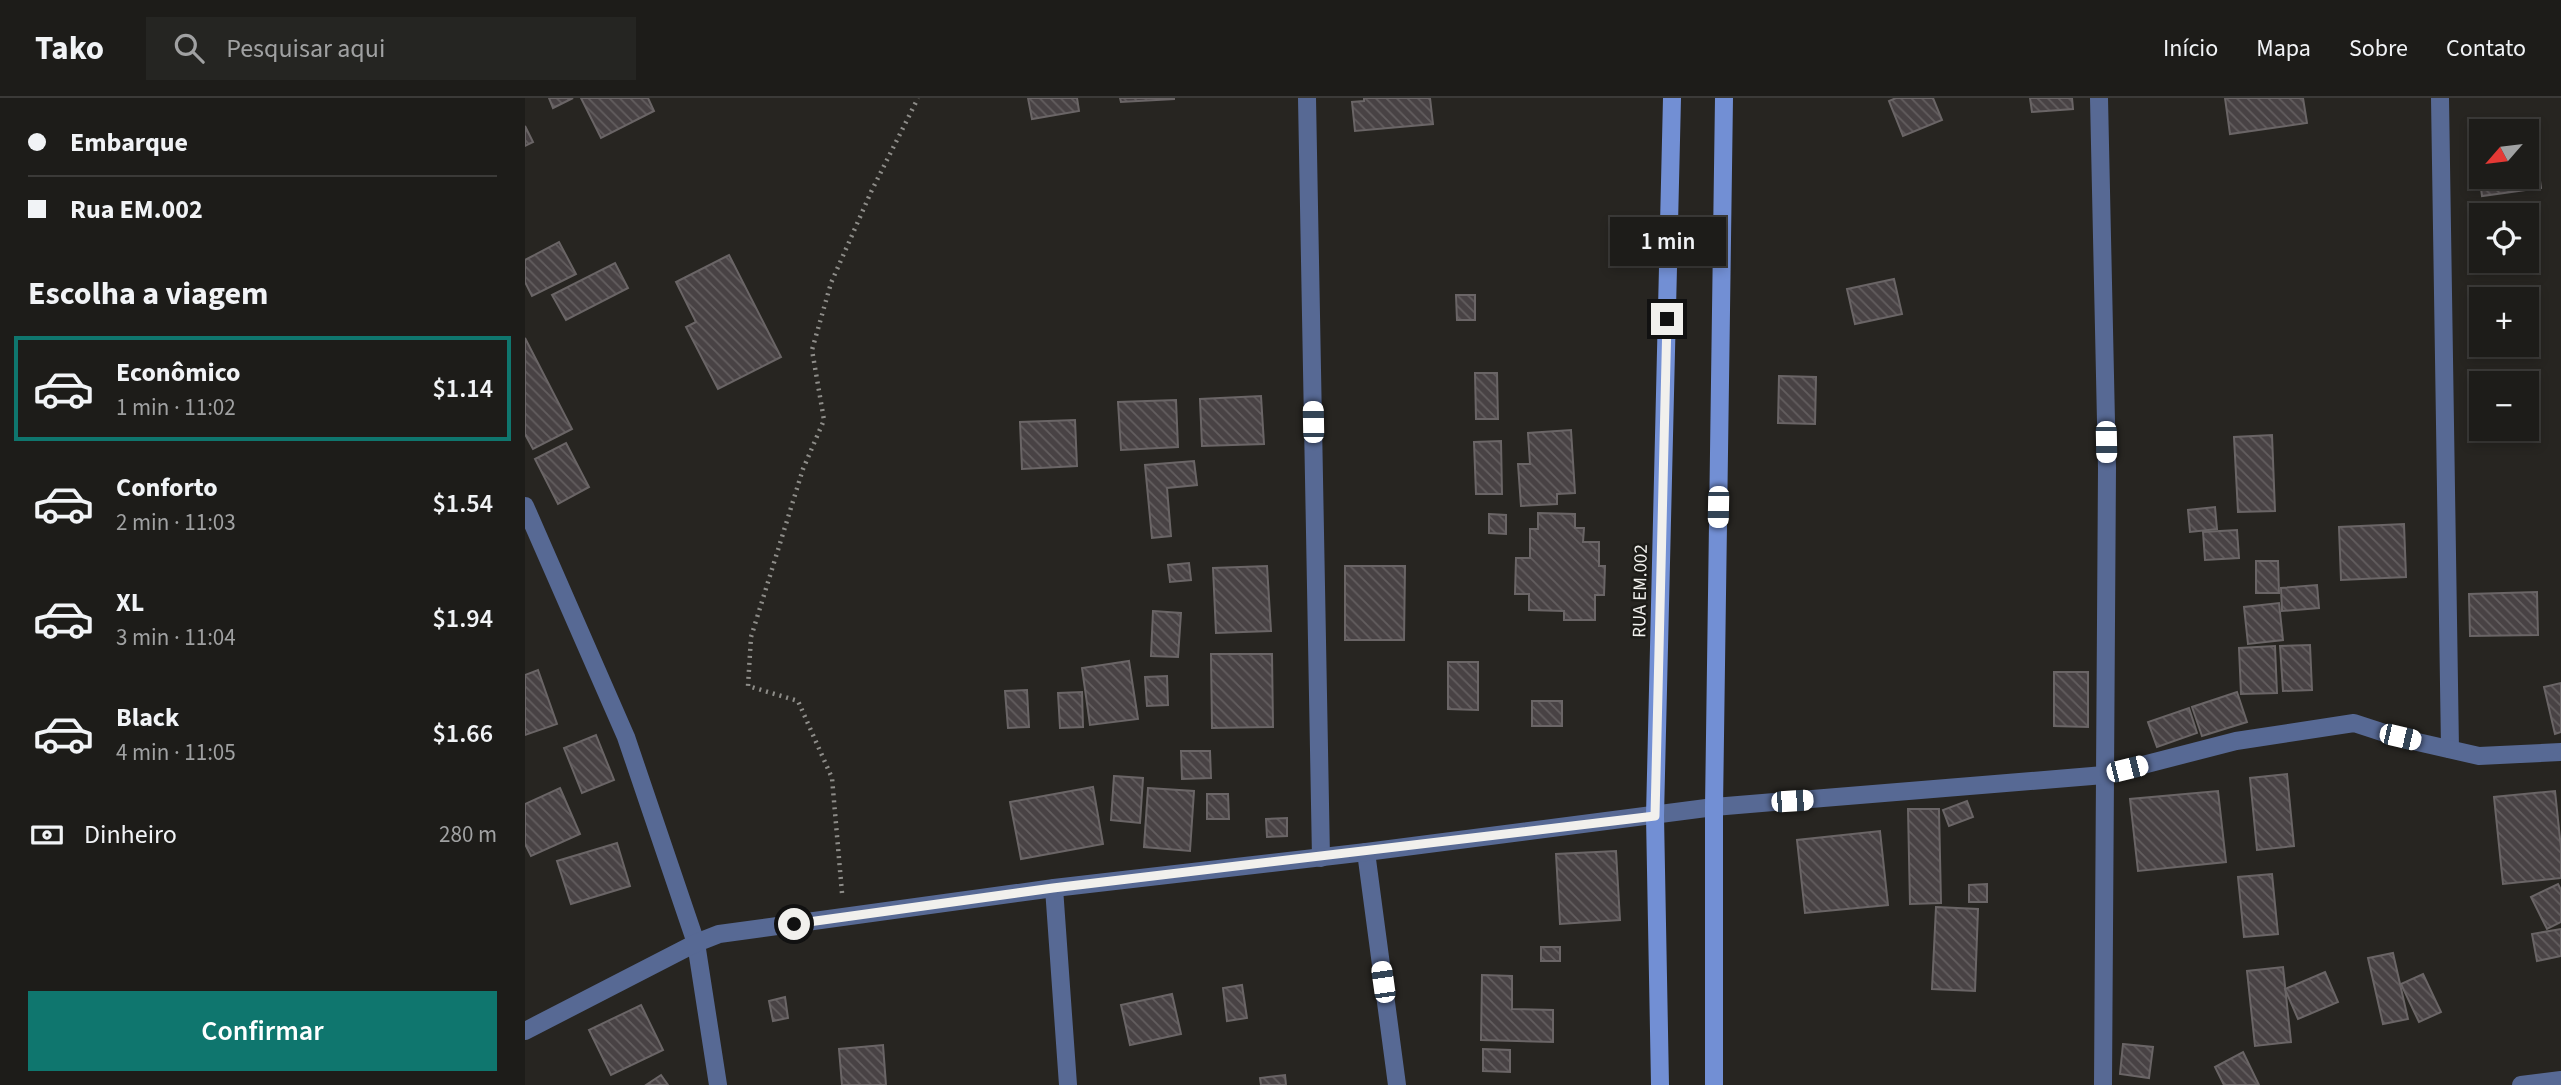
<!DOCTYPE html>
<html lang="pt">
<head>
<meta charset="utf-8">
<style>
	:root { --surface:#1d1c19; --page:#252522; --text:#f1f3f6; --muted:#a0a1a2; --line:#3b3a38; --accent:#0f766e }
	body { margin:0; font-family:"Source Sans 3",sans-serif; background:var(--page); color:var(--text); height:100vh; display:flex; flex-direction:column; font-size:26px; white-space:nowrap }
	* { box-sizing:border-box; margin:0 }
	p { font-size:23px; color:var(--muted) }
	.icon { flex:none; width:38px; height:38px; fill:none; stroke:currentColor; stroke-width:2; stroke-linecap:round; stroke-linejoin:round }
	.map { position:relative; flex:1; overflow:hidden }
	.panel { display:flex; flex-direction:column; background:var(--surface); width:525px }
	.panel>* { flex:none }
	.banner { display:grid; align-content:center; height:154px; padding:0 28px; background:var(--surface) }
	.needle { width:46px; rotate:242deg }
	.fabs { position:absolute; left:1944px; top:21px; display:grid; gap:14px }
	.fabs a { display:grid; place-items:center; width:70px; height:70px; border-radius:0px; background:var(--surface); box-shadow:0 4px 10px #0003,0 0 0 2px var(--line); font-size:35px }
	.end { position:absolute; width:32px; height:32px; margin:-16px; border:9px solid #f1f0ed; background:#111; box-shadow:0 0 0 4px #111 }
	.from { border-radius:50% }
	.bubble { position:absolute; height:49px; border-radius:0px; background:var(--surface); box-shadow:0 4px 10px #0003,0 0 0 2px var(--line); font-size:23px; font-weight:600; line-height:49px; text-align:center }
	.car { position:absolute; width:21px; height:42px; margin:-21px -10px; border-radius:9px; box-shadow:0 0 5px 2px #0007; background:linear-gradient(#fff 24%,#345 0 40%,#fff 0 76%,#345 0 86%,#fff 0) }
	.banner b { display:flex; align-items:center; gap:24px; height:66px; font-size:26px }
	.banner b+b { border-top:2px solid var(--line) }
	.banner i { width:18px; height:18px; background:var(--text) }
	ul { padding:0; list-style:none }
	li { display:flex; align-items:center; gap:21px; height:105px; margin:0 14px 10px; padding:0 14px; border:4px solid transparent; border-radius:0px }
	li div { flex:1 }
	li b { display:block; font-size:26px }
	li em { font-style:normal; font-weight:600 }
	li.active { border-color:var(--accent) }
	li>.icon { width:63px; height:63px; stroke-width:1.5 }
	h2 { padding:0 28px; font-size:32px; line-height:84px }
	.pay { display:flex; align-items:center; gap:18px; height:77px; padding:0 28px; font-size:26px }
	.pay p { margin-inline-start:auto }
	.cta { display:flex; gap:14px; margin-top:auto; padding:14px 28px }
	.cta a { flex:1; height:80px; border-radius:0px; background:var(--accent); color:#fff; font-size:28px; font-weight:600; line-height:80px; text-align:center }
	header { display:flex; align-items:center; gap:42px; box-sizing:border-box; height:98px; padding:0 35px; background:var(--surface); border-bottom:2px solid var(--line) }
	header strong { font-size:33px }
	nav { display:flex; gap:38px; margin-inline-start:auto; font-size:24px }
	.search { width:490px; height:63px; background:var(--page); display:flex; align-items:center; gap:18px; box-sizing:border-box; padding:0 24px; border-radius:0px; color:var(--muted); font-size:26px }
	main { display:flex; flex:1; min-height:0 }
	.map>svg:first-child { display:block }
	.building { fill:url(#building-back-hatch); stroke:#6a6566; stroke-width:2 }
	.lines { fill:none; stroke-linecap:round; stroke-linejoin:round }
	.path { stroke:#8e8d89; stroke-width:4.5; stroke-dasharray:2 5; stroke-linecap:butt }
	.street { stroke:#576994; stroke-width:18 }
	.secondary { stroke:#728fd4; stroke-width:18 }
	.route { stroke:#f1f0ed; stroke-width:9 }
	.labels { text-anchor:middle; stroke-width:5; stroke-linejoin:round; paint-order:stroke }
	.street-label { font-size:19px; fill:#f1f0ed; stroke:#1d1c18 }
</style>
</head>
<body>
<header>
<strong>Tako</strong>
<div class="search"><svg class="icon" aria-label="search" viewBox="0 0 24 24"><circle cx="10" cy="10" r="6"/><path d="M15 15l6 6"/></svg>Pesquisar aqui</div>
<nav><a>Início</a><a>Mapa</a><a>Sobre</a><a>Contato</a></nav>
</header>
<main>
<section class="panel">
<div class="banner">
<b><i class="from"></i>Embarque</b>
<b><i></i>Rua EM.002</b>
</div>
<h2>Escolha a viagem</h2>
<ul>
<li class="active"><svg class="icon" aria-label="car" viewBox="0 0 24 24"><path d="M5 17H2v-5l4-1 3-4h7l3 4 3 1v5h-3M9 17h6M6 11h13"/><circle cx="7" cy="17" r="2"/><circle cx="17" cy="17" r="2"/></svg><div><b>Econômico</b><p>1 min · 11:02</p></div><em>$1.14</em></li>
<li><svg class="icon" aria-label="car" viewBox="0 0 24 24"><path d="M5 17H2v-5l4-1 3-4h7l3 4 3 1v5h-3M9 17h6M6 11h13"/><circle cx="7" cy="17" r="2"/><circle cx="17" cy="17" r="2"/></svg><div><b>Conforto</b><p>2 min · 11:03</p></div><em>$1.54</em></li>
<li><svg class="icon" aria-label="car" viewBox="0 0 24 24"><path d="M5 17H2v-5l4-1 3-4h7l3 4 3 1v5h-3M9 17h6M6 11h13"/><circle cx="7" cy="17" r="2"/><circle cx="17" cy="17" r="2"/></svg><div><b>XL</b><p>3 min · 11:04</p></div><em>$1.94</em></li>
<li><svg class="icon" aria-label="car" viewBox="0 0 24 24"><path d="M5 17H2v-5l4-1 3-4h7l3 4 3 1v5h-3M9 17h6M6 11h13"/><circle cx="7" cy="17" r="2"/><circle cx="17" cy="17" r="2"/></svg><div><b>Black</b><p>4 min · 11:05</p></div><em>$1.66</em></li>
</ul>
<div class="pay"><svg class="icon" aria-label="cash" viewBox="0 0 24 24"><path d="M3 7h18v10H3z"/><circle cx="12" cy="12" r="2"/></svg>Dinheiro<p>280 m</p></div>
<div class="cta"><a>Confirmar</a></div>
</section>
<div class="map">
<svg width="2036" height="987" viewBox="0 0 2036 987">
	<defs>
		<pattern id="building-back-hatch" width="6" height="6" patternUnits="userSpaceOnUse" patternTransform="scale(1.75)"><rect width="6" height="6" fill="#484244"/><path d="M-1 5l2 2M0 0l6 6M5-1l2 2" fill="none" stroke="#635e5f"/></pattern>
	</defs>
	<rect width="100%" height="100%" fill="#272521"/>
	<g class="building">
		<path d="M 24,0 L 48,0 L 28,10 Z"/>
		<path d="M 56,0 L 123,0 L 129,13 L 76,40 Z"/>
		<path d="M 503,0 L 552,0 L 554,13 L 507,21 Z"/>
		<path d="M 595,0 L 649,0 L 649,1 L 596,4 Z"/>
		<path d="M 839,0 L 905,0 L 908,26 L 830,33 L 827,4 L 839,3 Z"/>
		<path d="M 1371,0 L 1408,0 L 1417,22 L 1378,38 L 1364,3 Z"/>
		<path d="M 1505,0 L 1547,0 L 1548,11 L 1507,14 Z"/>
		<path d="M 1700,0 L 1778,0 L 1782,25 L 1705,36 Z"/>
		<path d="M 0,28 L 8,44 L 0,48 Z"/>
		<path d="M 2008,29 L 2016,90 L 1957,98 L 1949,37 L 1956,36 L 1956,79 L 2002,79 L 2002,33 L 1978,33 Z"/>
		<path d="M 34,144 L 51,176 L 7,198 L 0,184 L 0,162 Z"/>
		<path d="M 204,157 L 256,259 L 193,291 L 161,229 L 171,224 L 151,184 Z"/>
		<path d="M 90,165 L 103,190 L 41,222 L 27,197 Z"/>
		<path d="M 1369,181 L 1377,216 L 1330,226 L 1322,191 Z"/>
		<path d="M 931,197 L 950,197 L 950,222 L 932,222 Z"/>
		<path d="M 0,240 L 47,331 L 8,351 L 0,336 Z"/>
		<path d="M 950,275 L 972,275 L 973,321 L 951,321 Z"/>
		<path d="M 1254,278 L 1291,279 L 1290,326 L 1253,325 Z"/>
		<path d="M 736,298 L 739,346 L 677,348 L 675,301 Z"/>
		<path d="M 651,302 L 653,349 L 596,352 L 593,304 Z"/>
		<path d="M 550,322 L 552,368 L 497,371 L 495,324 Z"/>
		<path d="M 1046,332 L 1050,395 L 1032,396 L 1032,406 L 996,408 L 993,366 L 1005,366 L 1003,335 Z"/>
		<path d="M 1747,337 L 1750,413 L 1713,414 L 1709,339 Z"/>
		<path d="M 976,343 L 977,396 L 951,396 L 949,344 Z"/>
		<path d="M 41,345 L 64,389 L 33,406 L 10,361 Z"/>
		<path d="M 669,363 L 672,387 L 642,390 L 646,438 L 627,440 L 620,367 Z"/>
		<path d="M 1690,409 L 1692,431 L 1665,434 L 1663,412 Z"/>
		<path d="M 1013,415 L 1050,416 L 1050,430 L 1059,430 L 1058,444 L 1074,444 L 1074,468 L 1080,468 L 1079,497 L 1070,497 L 1070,522 L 1039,522 L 1039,513 L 1004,512 L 1004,496 L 990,496 L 991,460 L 1005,460 L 1005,431 L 1013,431 Z"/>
		<path d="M 964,416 L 981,417 L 981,436 L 964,435 Z"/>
		<path d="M 1879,426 L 1881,479 L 1816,482 L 1814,429 Z"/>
		<path d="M 1712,432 L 1714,460 L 1680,462 L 1678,434 Z"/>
		<path d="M 1731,463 L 1753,463 L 1754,495 L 1731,495 Z"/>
		<path d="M 664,465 L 666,482 L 645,484 L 643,467 Z"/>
		<path d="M 742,468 L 746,533 L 691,535 L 688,470 Z"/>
		<path d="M 820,468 L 880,468 L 879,542 L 820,542 Z"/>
		<path d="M 1792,487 L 1794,510 L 1757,513 L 1756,490 Z"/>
		<path d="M 2012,494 L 2013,537 L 1945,538 L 1944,496 Z"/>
		<path d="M 1754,505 L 1758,542 L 1723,546 L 1719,509 Z"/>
		<path d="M 628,513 L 656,515 L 653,559 L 626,558 Z"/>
		<path d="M 1785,547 L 1787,592 L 1758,593 L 1755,548 Z"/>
		<path d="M 1750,548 L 1752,595 L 1716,596 L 1714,550 Z"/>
		<path d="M 686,556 L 747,556 L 748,629 L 687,630 Z"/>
		<path d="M 604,563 L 613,621 L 565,627 L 557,570 Z"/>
		<path d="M 923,564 L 953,564 L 953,612 L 923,611 Z"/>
		<path d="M 13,572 L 32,626 L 0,637 L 0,577 Z"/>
		<path d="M 1529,574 L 1563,574 L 1563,629 L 1529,628 Z"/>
		<path d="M 642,578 L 643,607 L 622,608 L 620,579 Z"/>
		<path d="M 2036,585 L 2036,634 L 2030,636 L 2019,589 Z"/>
		<path d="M 502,592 L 504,629 L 483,630 L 480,593 Z"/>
		<path d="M 557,594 L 558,629 L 535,630 L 533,595 Z"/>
		<path d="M 1712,594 L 1722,624 L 1677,638 L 1667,609 Z"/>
		<rect x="1007" y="603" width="30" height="25"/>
		<path d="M 1664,610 L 1672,635 L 1632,649 L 1623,624 Z"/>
		<path d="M 71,637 L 89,682 L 57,695 L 39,650 Z"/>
		<path d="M 656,653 L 685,653 L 686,680 L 657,681 Z"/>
		<path d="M 1762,676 L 1769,748 L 1732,752 L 1725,680 Z"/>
		<path d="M 589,678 L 618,680 L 615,725 L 586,722 Z"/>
		<path d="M 568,689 L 578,746 L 496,761 L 485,704 Z"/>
		<path d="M 35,690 L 55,736 L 6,758 L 0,746 L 0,706 Z"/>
		<path d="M 623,690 L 669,693 L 665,753 L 619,749 Z"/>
		<path d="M 1693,693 L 1701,764 L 1613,773 L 1605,701 Z"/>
		<path d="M 2030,693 L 2036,750 L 2036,780 L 1978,786 L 1969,699 Z"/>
		<path d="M 682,696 L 703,696 L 704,721 L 682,721 Z"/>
		<path d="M 1442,703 L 1448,719 L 1424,728 L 1418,712 Z"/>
		<path d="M 1383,711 L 1414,711 L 1416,805 L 1385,806 Z"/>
		<path d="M 762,720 L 762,738 L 742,739 L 741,721 Z"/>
		<path d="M 1355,733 L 1363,807 L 1280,815 L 1272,742 Z"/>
		<path d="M 92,745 L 105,788 L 46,806 L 32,763 Z"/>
		<path d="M 1091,753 L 1095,822 L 1035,826 L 1031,756 Z"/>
		<path d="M 1747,776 L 1753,836 L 1719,839 L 1713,779 Z"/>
		<path d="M 1462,786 L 1462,804 L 1444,804 L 1444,787 Z"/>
		<path d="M 2033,786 L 2036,792 L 2036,824 L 2022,831 L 2006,799 Z"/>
		<path d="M 1411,809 L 1453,811 L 1450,893 L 1407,891 Z"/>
		<path d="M 2036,831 L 2036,858 L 2012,863 L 2007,836 Z"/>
		<rect x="1016" y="849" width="19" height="14"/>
		<path d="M 1868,855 L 1883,921 L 1858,926 L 1843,860 Z"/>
		<path d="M 1758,869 L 1766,944 L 1730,948 L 1722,873 Z"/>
		<path d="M 1800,874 L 1813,904 L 1773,921 L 1760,891 Z"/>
		<path d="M 1898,876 L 1916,914 L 1894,924 L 1876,886 Z"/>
		<path d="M 957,877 L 987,878 L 987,911 L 1028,912 L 1028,944 L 956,942 Z"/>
		<path d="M 717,887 L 722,920 L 702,923 L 698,890 Z"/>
		<path d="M 647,896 L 656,936 L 605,947 L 596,907 Z"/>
		<path d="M 260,899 L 263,920 L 248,923 L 244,903 Z"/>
		<path d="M 116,907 L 138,952 L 86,977 L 64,932 Z"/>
		<path d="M 1598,946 L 1628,949 L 1624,980 L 1595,976 Z"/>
		<path d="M 358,947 L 361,987 L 317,987 L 314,951 Z"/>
		<path d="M 958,951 L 985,952 L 985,974 L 958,973 Z"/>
		<path d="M 1718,954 L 1734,987 L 1699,987 L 1690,969 Z"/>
		<path d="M 136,977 L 143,987 L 121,987 Z"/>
		<path d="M 760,977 L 761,987 L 736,987 L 735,980 Z"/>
	</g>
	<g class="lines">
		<path class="path" d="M 317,795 L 307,680 L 273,603 L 223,588 L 226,539 L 278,371 L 299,322 L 287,252 L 306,185 L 346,94 L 393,0"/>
		<g class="street">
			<path d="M 782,0 L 796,760"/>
			<path d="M 1574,0 L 1582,370 L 1578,987"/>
			<path d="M 1915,0 L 1925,651"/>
			<path d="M 0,408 L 101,639 L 171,845 L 193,987"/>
			<path d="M 841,754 L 872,987"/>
			<path d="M 529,790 L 543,987"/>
			<path d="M 0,933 L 171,845 L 194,836 L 529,790 L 841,754 L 1189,709 L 1579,677 L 1711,643 L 1829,625 L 1875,640 L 1954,658 L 2036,654"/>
			<path d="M 1996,987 L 2036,982"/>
		</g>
		<g class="secondary">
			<path d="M 1135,987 L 1130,718 L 1147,0"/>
			<path d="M 1189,987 L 1189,709 L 1199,0"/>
		</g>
	</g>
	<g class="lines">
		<path class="route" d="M 269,826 L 528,790 L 1130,718 L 1142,221"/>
	</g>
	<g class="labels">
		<g class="street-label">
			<text transform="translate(1114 493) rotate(-89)" y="7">RUA EM.002</text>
		</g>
	</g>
</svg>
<div class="fabs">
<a><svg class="needle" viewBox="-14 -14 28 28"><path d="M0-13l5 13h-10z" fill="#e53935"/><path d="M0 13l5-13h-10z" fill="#a0a1a2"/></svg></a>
<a><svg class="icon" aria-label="locate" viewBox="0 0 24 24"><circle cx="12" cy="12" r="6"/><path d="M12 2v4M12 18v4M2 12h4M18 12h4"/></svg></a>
<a>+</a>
<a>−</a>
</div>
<i class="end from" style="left:269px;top:826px"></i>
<i class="end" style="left:1142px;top:221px"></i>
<div class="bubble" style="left:1085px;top:119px;width:116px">1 min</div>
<i class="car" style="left:788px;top:324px;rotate:359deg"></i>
<i class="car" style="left:1581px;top:344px;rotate:179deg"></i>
<i class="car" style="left:1193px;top:409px;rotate:181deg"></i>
<i class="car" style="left:1875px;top:639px;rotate:103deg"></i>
<i class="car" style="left:1602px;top:671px;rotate:76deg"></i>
<i class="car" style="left:1267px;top:703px;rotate:86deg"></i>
<i class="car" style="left:858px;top:884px;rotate:352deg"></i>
</div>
</main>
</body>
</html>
